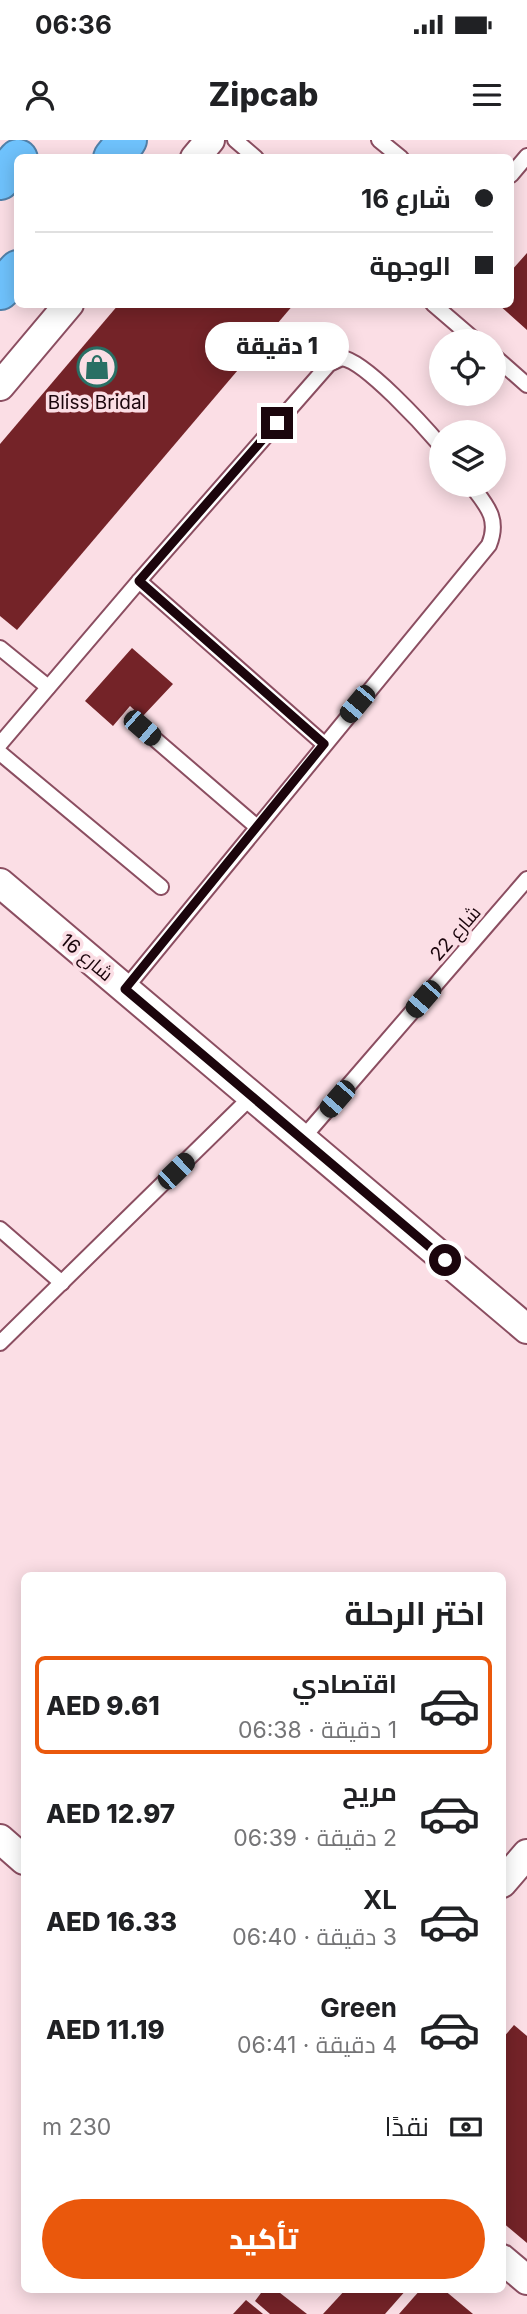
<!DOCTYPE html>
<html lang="ar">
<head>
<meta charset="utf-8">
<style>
	:root { --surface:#fff; --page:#f6f6f6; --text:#202124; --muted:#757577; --line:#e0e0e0; --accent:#ea580c }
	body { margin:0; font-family:Inter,Cairo,sans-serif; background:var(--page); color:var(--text); direction:rtl; height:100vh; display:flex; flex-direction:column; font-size:26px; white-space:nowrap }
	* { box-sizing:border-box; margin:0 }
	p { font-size:23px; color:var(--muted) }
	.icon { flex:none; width:38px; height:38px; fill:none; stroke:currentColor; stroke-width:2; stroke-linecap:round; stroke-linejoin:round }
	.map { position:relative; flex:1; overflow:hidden; direction:ltr }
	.details { position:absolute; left:21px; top:1432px; width:485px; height:721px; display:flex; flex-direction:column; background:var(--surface); border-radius:10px; box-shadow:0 4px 18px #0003; direction:rtl }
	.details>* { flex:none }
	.top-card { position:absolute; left:14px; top:14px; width:500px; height:154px; border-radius:10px; box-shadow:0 4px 18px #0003; direction:rtl; display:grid; align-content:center; height:154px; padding:0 21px; background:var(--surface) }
	.buttons { position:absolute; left:429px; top:189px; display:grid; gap:14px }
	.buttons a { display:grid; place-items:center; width:77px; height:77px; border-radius:50%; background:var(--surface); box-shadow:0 4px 18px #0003; font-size:35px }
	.end { position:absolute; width:32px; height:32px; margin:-16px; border:9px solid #1b050c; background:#fff; box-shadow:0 0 0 4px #fff }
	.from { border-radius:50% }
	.bubble { position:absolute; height:49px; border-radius:24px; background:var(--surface); box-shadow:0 4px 18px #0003; font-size:23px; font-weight:800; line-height:49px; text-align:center; direction:rtl }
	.car { position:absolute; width:21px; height:42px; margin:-21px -10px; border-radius:9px; box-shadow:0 0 5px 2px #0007; background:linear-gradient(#222 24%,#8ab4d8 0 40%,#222 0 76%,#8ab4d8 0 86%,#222 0) }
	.top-card b { display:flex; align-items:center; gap:24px; height:66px; font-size:26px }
	.top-card b+b { border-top:2px solid var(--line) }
	.top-card i { width:18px; height:18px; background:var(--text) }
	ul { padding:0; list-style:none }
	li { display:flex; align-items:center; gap:21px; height:98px; margin:0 14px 10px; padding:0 7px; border:4px solid transparent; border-radius:10px }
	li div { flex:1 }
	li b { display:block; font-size:26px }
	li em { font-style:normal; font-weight:800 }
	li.selected { border-color:var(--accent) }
	li>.icon { width:63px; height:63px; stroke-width:1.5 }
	h2 { padding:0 21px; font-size:32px; line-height:84px }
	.pay { display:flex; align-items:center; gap:18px; height:77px; padding:0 21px; font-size:26px }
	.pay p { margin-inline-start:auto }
	.primary-button { display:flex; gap:14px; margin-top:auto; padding:14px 21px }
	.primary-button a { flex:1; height:80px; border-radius:42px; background:var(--accent); color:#fff; font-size:28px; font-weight:800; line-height:80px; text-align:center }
	.status { display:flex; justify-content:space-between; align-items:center; height:49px; padding:0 35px; background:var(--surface); direction:ltr }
	.status svg { height:19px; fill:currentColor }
	header { display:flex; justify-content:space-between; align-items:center; height:91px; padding:0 21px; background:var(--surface); font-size:32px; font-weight:800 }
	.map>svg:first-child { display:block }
	.building { fill:#742328 }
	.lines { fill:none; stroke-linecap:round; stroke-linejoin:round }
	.service-casing { stroke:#8b4e61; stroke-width:18 }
	.minor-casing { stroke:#8b4e61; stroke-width:32 }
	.motorway-casing { stroke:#5280a8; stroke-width:42 }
	.service { stroke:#fff; stroke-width:14 }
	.minor { stroke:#fff; stroke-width:28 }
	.motorway { stroke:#6fc2fc; stroke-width:38 }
	.route { stroke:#1b050c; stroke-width:9 }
	.labels { text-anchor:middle; stroke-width:7; stroke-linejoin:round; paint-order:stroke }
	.poi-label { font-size:19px; fill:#1b050c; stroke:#fbdee5 }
	.street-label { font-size:19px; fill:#1b050c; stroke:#fbdee5 }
</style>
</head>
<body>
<div class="status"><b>06:36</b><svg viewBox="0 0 49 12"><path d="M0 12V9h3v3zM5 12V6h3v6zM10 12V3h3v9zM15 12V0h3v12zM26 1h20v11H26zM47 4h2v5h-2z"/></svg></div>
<header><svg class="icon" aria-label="menu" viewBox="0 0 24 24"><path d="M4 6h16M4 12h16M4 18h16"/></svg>Zipcab<svg class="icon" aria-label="person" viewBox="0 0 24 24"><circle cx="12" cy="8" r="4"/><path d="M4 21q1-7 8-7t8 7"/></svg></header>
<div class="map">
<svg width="527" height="2174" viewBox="0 0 527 2174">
	<rect width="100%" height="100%" fill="#fbdee5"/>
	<g class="building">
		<path d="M 527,113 L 527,190 L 498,164 L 511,164 L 511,131 Z"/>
		<path d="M 119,164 L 294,164 L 17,490 L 0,476 L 0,304 Z"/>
		<path d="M 132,508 L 173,544 L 142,577 L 130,566 L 113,586 L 85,561 Z"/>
		<path d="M 514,1885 L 527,1896 L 527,2103 L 502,2082 L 502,1899 Z"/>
		<path d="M 264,2149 L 275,2149 L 307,2174 L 270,2174 L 255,2161 Z"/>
		<path d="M 346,2149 L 407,2149 L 385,2174 L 323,2174 Z"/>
		<path d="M 421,2149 L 443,2149 L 473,2174 L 399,2174 Z"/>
		<path d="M 246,2160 L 263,2174 L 233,2174 Z"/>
	</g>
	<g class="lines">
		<g class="service-casing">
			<g id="service">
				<path d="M 235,0 L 256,18"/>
				<path d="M 379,0 L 401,18"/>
				<path d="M 511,35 L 527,16"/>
				<path d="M 433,164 L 476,201"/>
				<path d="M 494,216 L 527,245"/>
				<path d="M 139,441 L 324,604"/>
				<path d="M 0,508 L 48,547"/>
				<path d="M 142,588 L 257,687"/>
				<path d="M 0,604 L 139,441 L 329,224 L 342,218 C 365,221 424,286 441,306"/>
				<path d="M 0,613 L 161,747"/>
				<path d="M 125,849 L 489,405 C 500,378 486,365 471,345"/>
				<path d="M 302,999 L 527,739"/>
				<path d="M 0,1089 L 62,1143"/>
				<path d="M 0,1203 L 252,956"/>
			</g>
		</g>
		<g class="minor-casing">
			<g id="minor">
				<path d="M 195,18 L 210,0"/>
				<path d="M 0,246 L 69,164"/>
				<path d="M 0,743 L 527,1189"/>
				<path d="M 0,1699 L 24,1720"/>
				<path d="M 502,1743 L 527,1714"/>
				<path d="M 502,2119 L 527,2140"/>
			</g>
		</g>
		<g class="motorway-casing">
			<g id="motorway">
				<path d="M 113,18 L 127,0"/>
				<path d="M 0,40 L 18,19"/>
				<path d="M 0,150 L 18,130"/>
			</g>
		</g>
		<use href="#service" class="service"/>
		<use href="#minor" class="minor"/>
		<use href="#motorway" class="motorway"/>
	</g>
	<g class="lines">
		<path class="route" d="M 277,283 L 139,441 L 324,604 L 125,849 L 445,1120"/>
	</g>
	<defs>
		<g id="shop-ring" transform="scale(2.0125)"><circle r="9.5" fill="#fbdee5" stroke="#296f64" stroke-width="1.5"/><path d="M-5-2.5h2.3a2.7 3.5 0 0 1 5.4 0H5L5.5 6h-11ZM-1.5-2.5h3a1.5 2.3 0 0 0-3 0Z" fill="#296f64"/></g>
	</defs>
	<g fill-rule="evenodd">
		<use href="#shop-ring" x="97" y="227"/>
	</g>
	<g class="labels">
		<g class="poi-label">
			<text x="97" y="269">Bliss Bridal</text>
		</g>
		<g class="street-label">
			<text transform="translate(455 793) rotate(-49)" y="7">شارع 22</text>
			<text transform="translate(87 817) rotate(40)" y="7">شارع 16</text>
		</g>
	</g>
</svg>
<div class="buttons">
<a><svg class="icon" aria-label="locate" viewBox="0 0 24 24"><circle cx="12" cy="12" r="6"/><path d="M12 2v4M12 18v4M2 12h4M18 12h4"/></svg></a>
<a><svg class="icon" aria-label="layers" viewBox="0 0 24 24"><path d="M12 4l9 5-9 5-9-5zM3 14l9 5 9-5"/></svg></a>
</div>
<i class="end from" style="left:445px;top:1120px"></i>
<i class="end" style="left:277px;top:283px"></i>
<div class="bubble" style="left:205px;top:182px;width:144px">1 دقيقة</div>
<i class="car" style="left:357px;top:564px;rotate:220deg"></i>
<i class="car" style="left:142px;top:588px;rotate:131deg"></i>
<i class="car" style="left:423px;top:859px;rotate:221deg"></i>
<i class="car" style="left:337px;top:959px;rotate:221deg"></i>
<i class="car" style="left:176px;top:1031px;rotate:46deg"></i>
<div class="top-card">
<b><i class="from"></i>شارع 16</b>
<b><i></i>الوجهة</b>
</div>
<section class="details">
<h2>اختر الرحلة</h2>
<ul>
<li class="selected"><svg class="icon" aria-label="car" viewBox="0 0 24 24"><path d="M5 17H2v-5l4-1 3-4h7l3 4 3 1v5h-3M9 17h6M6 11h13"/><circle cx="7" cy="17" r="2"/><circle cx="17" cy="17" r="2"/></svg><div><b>اقتصادي</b><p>1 دقيقة · 06:38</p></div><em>AED 9.61</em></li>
<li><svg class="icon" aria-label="car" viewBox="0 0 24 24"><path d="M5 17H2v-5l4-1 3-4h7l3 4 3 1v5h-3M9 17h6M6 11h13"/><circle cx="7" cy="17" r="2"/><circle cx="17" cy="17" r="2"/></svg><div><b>مريح</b><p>2 دقيقة · 06:39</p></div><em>AED 12.97</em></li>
<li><svg class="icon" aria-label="car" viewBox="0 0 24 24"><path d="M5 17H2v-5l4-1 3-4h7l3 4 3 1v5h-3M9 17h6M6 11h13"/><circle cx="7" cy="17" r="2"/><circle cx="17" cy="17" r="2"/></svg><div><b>XL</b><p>3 دقيقة · 06:40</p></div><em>AED 16.33</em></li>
<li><svg class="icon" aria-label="car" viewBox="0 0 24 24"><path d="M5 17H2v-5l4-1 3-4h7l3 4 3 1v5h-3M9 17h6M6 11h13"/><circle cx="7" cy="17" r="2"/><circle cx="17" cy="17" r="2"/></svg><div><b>Green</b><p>4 دقيقة · 06:41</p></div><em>AED 11.19</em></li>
</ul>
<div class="pay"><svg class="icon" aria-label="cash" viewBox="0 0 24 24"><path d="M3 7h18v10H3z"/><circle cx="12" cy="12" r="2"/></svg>نقدًا<p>230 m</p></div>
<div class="primary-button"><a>تأكيد</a></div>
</section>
</div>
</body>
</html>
